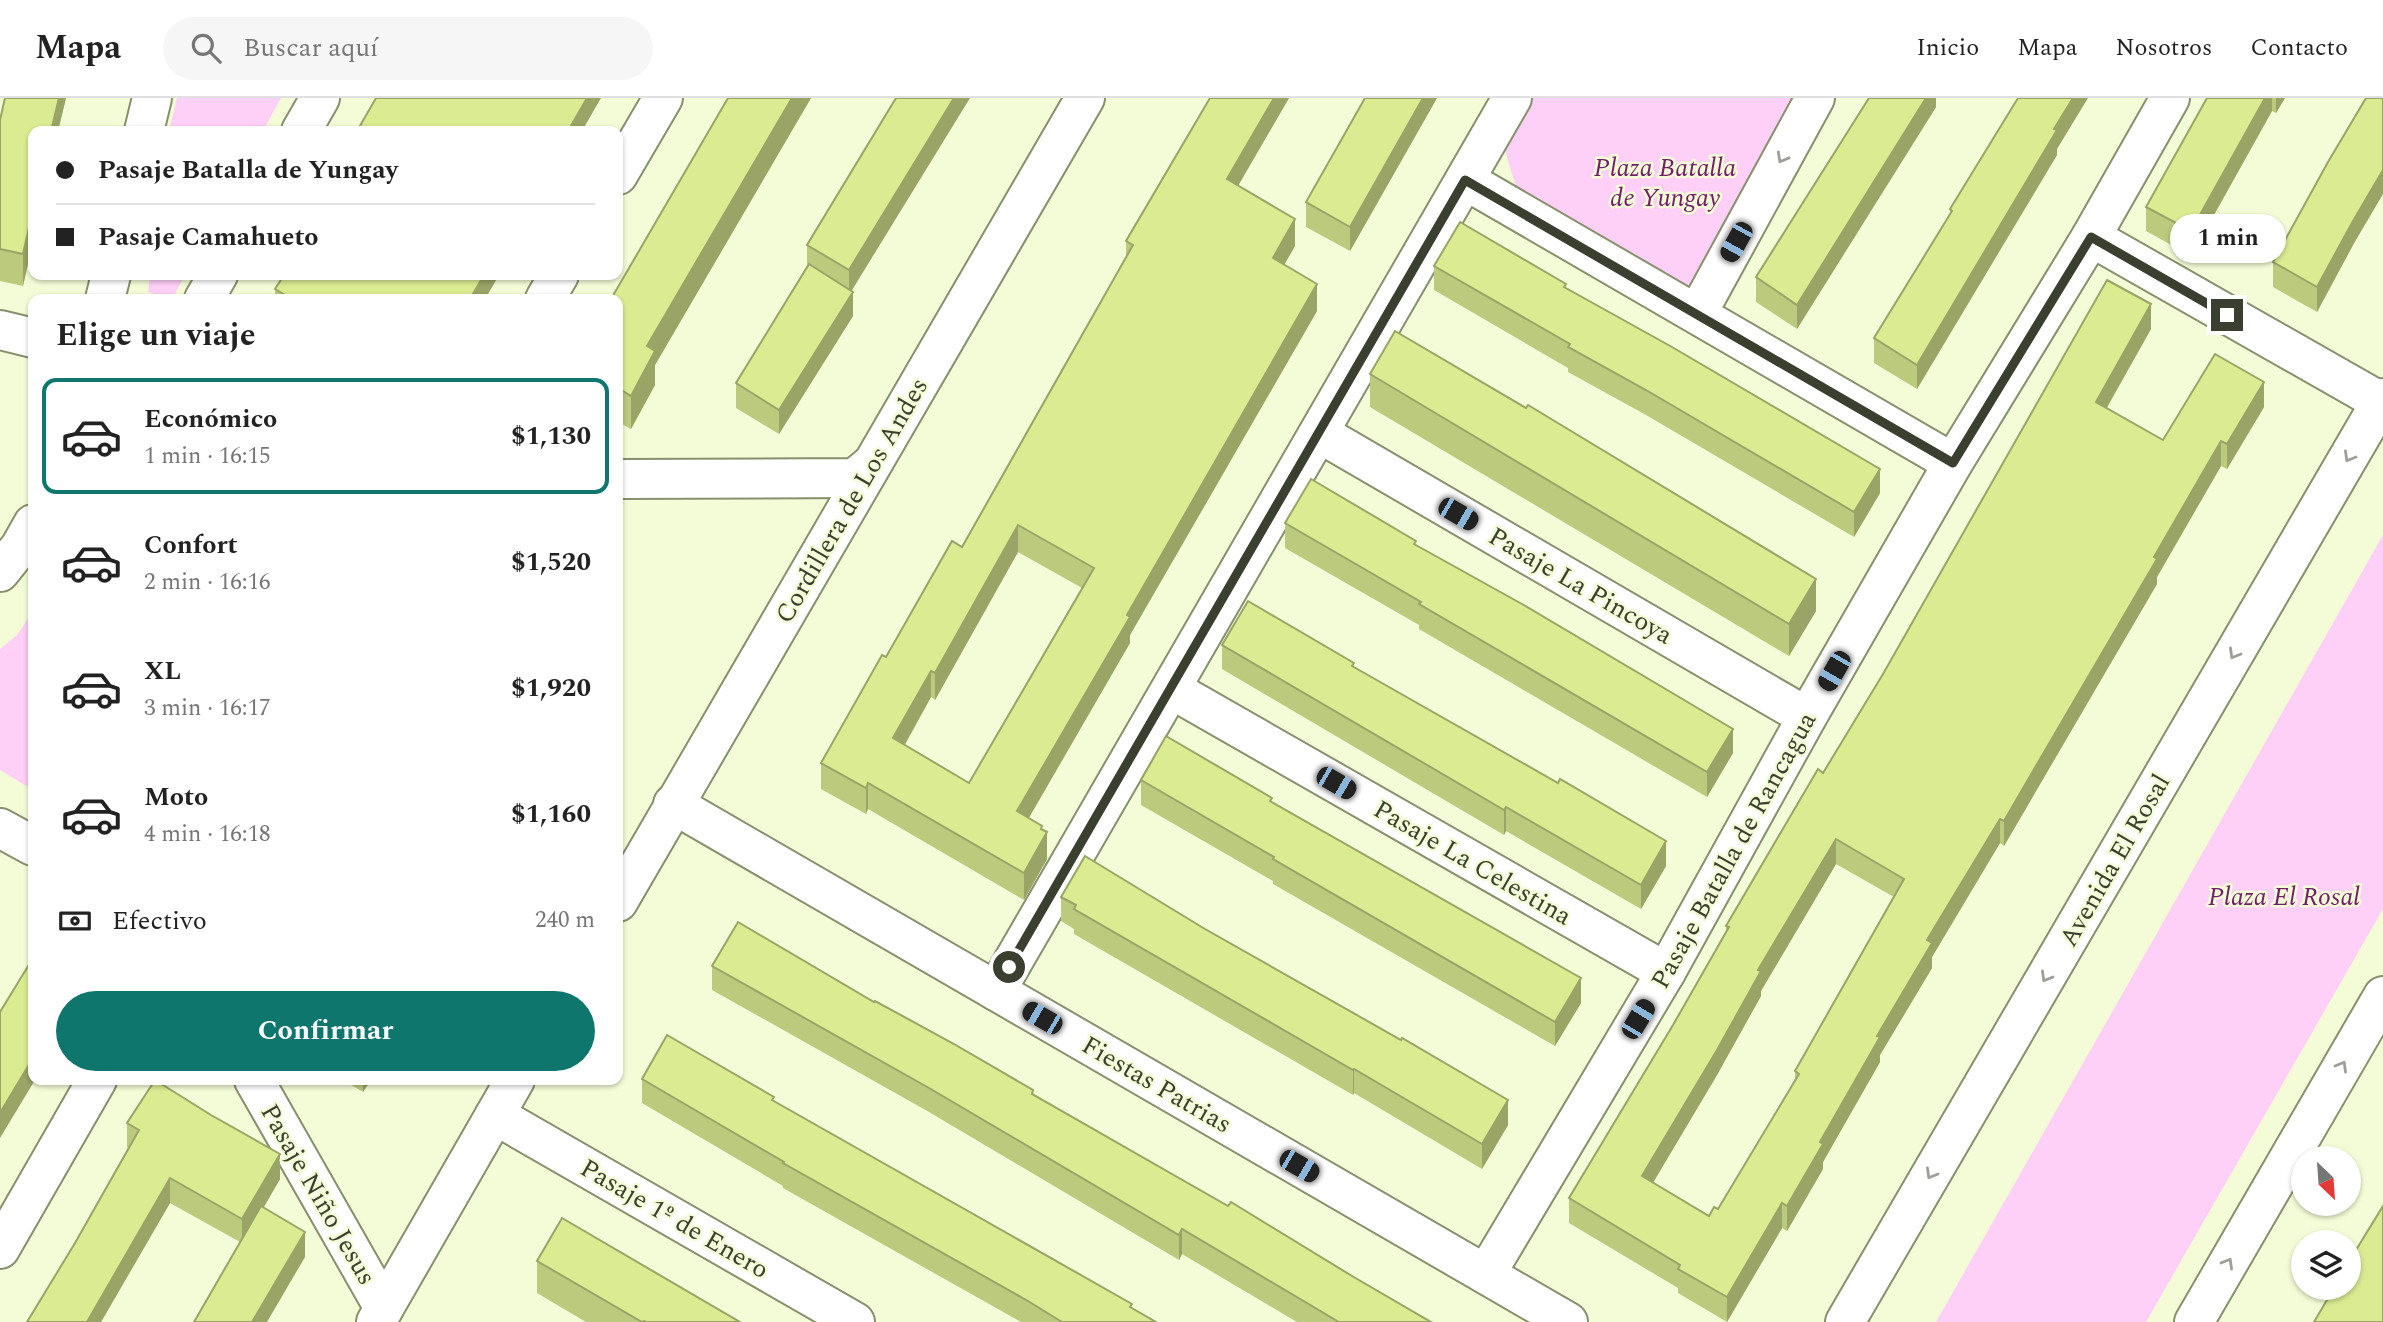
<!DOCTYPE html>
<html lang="es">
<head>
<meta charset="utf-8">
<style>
	:root { --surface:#fff; --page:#f6f6f6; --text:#222; --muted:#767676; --line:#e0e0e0; --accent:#0f766e }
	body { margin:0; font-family:Spectral,serif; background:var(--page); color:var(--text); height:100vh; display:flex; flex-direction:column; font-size:26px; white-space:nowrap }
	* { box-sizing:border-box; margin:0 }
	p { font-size:23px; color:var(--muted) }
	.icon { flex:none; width:38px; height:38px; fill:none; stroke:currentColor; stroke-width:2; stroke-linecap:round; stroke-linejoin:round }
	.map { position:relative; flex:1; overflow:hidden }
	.drawer { position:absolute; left:28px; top:196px; width:595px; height:791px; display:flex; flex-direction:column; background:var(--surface); border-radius:14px; box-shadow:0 2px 5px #0004 }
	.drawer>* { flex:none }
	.banner { position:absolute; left:28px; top:28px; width:595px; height:154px; border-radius:14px; box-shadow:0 2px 5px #0004; display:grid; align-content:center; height:154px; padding:0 28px; background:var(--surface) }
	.needle { width:46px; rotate:155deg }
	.buttons { position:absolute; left:2291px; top:1048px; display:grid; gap:14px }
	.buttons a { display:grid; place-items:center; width:70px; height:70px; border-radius:50%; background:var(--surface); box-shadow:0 2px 5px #0004; font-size:35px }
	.end { position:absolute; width:32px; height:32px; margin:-16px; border:9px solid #3b3f30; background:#fff; box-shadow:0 0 0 4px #fff }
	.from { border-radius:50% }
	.bubble { position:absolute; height:49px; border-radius:24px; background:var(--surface); box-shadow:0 2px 5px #0004; font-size:23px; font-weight:700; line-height:49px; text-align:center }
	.car { position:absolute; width:21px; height:42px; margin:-21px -10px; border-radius:9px; box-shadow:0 0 5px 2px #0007; background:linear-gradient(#222 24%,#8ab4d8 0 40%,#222 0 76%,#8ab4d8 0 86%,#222 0) }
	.banner b { display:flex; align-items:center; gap:24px; height:66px; font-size:26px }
	.banner b+b { border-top:2px solid var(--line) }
	.banner i { width:18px; height:18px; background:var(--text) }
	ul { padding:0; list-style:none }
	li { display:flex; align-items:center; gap:21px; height:116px; margin:0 14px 10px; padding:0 14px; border:4px solid transparent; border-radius:14px }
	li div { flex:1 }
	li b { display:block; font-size:26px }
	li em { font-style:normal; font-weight:700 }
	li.on { border-color:var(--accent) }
	li>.icon { width:63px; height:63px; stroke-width:1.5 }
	h2 { padding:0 28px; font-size:32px; line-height:84px }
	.pay { display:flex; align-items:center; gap:18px; height:77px; padding:0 28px; font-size:26px }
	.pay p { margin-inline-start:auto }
	.button { display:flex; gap:14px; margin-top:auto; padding:14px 28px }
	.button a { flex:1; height:80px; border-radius:42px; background:var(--accent); color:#fff; font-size:28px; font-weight:700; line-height:80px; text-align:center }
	header { display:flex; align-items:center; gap:42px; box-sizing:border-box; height:98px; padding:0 35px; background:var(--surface); border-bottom:2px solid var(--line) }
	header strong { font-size:33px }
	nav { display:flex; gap:38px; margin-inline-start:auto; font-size:24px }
	.search { width:490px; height:63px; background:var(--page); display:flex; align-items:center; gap:18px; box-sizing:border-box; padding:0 24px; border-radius:38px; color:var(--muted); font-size:26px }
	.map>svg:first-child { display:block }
	.green { fill:#fecff7 }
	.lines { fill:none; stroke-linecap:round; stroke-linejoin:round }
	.minor-casing { stroke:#888f6e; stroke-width:42 }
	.minor { stroke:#fff; stroke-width:38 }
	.wall { fill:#bcca7e; fill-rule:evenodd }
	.shaded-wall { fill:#99a466 }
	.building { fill:#dbeb92; stroke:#99a466; stroke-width:2; fill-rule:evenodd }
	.oneway { stroke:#9d9f98 }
	.route { stroke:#3b3f30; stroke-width:9 }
	.labels { text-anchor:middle; stroke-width:5; stroke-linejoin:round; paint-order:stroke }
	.park-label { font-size:26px; font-style:italic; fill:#71216a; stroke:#f4fcd7 }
	.street-label { font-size:26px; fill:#3b3f30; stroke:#f4fcd7 }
</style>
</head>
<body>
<header>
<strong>Mapa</strong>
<div class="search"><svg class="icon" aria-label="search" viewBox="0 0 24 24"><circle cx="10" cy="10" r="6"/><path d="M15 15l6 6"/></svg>Buscar aquí</div>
<nav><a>Inicio</a><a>Mapa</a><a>Nosotros</a><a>Contacto</a></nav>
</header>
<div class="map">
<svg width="2383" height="1224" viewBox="0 0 2383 1224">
	<rect width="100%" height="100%" fill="#f4fcd7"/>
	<g class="green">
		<path d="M 177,0 L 281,0 L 263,33 L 169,33 Z"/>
		<path d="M 1530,0 L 1806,0 L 1697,198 L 1518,96 L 1503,46 Z"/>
		<path d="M 150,177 L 185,177 L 172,201 L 148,194 Z"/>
		<path d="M 2383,437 L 2383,811 L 2146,1224 L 1936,1224 Z"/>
		<path d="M 33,513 L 33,692 L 0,672 L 0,551 L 17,537 Z"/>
	</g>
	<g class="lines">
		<g class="minor-casing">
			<g id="minor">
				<path d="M 144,33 L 152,0"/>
				<path d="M 301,33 L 320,0"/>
				<path d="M 618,77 L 663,0"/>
				<path d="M 1465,82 L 1953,365"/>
				<path d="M 2091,139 L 2381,304"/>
				<path d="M 105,201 L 111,177"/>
				<path d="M 204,201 L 218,177"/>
				<path d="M 545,201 L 559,177"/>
				<path d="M 1697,216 L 1815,0"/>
				<path d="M 0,232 L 33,240"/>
				<path d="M 1319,335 L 1807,619"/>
				<path d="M 618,381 L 855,380 L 872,366"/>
				<path d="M 0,474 L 20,449 L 33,426"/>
				<path d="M 1171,591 L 1666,874"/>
				<path d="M 673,706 L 1568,1224"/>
				<path d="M 0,730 L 33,748"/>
				<path d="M 618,804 L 1085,0"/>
				<path d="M 996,893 L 1512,0"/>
				<path d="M 254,982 L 384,1210"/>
				<path d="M 495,1017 L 855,1224"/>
				<path d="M 0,1151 L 97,982"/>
				<path d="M 1486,1176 L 1666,874 L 1807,619 L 1953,365 L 2091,139 L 2170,0"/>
				<path d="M 376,1224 L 515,982"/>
				<path d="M 1845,1224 L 2383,300"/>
				<path d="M 2194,1224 L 2383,898"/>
			</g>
		</g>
		<use href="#minor" class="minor"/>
	</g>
	<g class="wall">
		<path d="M 5,0 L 66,0 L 58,33 L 33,33 L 33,144 L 23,188 L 0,183 L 0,22 Z"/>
		<path d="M 728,0 L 811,0 L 655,267 L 655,287 L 631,331 L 618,324 L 618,201 Z"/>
		<path d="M 896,0 L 851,193 L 853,218 L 779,336 L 736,310 L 736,285 L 807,170 L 807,147 Z"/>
		<path d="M 1210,0 L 1289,0 L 1238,87 L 1295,148 L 1284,167 L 1317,213 L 1130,537 L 1130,545 L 1029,720 L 1042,732 L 1047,761 L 1024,802 L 868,711 L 866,716 L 821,691 L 821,665 L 886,559 L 962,449 L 1126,159 L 1126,143 ZM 1018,454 L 1082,490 L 969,685 L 905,647 L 931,599 L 935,602 Z"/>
		<path d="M 1365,0 L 1437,0 L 1350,153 L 1306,129 L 1306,104 Z"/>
		<path d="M 1936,0 L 1936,9 L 1797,231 L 1756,204 L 1756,179 Z"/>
		<path d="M 2207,0 L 2285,0 L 2276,15 L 2272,13 L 2191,158 L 2146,133 L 2146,109 Z"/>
		<path d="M 2057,51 L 2057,57 L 1917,291 L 1874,265 L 1874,240 L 1950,117 L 1950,111 Z"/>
		<path d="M 2353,147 L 2317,214 L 2273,189 L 2273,164 Z"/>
		<path d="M 1434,168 L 1566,191 L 1880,395 L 1854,439 L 1646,317 L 1568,274 L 1568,270 L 1434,192 Z"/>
		<path d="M 284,177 L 499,177 L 485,201 L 275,201 L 275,191 Z"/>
		<path d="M 2151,231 L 2107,310 L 2163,342 L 2264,309 L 2227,371 L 2221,368 L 2157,479 L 2157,486 L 2040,686 L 2004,748 L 2000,745 L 1932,859 L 1932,870 L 1880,957 L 1880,964 L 1823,1064 L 1823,1071 L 1787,1133 L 1782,1130 L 1727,1224 L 1678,1195 L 1678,1190 L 1569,1125 L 1569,1100 L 1673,927 L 1726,833 L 1726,828 L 1823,675 ZM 1836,766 L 1894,799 L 1795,973 L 1795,982 L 1718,1111 L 1709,1118 L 1653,1085 L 1717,977 L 1761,898 L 1761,893 Z"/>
		<path d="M 1370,276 L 1526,310 L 1816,513 L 1789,558 L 1370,309 Z"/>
		<path d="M 1285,425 L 1416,447 L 1733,655 L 1707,699 L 1419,531 L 1419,527 L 1285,450 Z"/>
		<path d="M 1222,547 L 1354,569 L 1666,768 L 1641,811 L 1506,733 L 1504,737 L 1222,571 Z"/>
		<path d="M 1141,682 L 1272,704 L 1581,905 L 1555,948 L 1273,786 L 1273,783 L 1141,707 Z"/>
		<path d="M 1061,799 L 1508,1027 L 1482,1071 L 1354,995 L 1353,997 L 1074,836 L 1074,831 L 1061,823 Z"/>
		<path d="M 712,868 L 874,904 L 1431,1224 L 1297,1224 L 1182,1156 L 1179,1162 L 929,1014 L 712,892 Z"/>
		<path d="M 642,981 L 774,1003 L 1156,1224 L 1021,1224 L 783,1090 L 783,1088 L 642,1005 Z"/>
		<path d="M 343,982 L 371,982 L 363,994 Z"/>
		<path d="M 127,1025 L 280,1081 L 264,1109 L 305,1159 L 240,1144 L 170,1105 L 101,1224 L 27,1224 L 75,1145 L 128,1050 L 127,1049 Z"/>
		<path d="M 537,1163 L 740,1224 L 586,1224 L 537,1195 Z"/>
	</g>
	<g class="shaded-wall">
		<path d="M 59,0 L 66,0 L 58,33 L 51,33 Z"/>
		<path d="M 587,0 L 601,0 L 582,33 L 568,33 Z"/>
		<path d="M 792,0 L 811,0 L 655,267 L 655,287 L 631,331 L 631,298 L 647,248 Z"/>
		<path d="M 954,0 L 970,0 L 849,197 L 849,172 Z"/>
		<path d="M 1274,0 L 1289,0 L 1227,107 L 1227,81 Z"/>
		<path d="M 1423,0 L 1437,0 L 1350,153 L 1350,129 Z"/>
		<path d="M 1926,0 L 1936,0 L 1936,9 L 1797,231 L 1797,207 Z"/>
		<path d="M 2073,0 L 2088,0 L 2057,51 L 2057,57 L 1917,291 L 1917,267 Z"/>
		<path d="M 2265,0 L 2272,0 L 2272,13 L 2191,158 L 2191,133 Z"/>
		<path d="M 2276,0 L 2285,0 L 2276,15 Z"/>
		<path d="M 2383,72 L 2383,96 L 2353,147 L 2317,214 L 2317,189 L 2353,123 Z"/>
		<path d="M 33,112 L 33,144 L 23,188 L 23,156 Z"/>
		<path d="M 1295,121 L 1295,148 L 1273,186 L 1273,160 Z"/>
		<path d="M 484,177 L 499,177 L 485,201 L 470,201 Z"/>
		<path d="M 1317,186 L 1317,213 L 1130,537 L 1130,545 L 1017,740 L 1017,713 L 1127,517 Z"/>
		<path d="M 853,194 L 853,218 L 779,336 L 779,312 Z"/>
		<path d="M 2151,206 L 2151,231 L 2096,328 L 2096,304 Z"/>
		<path d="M 2264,284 L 2264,309 L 2227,371 L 2227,346 Z"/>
		<path d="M 2221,343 L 2221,368 L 2157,479 L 2157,486 L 2004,748 L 2004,723 Z"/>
		<path d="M 1880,371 L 1880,395 L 1854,439 L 1854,414 Z"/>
		<path d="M 1018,427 L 1018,454 L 935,602 L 935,575 Z"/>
		<path d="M 1816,481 L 1816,513 L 1789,558 L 1789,526 Z"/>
		<path d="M 931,573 L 931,599 L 893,667 L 893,640 Z"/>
		<path d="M 1733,631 L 1733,655 L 1707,699 L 1707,674 Z"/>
		<path d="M 868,685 L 868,711 L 866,716 L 866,690 Z"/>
		<path d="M 1506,709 L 1506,733 L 1504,737 L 1504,712 Z"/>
		<path d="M 2000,721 L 2000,745 L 1932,859 L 1932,870 L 1880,957 L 1880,964 L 1823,1064 L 1823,1071 L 1787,1133 L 1787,1108 L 1927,842 Z"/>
		<path d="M 1042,728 L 1042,742 L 1047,734 L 1047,761 L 1024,802 L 1024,775 Z"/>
		<path d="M 1836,741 L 1836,766 L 1761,893 L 1761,898 L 1717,977 L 1642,1103 L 1642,1078 L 1758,872 Z"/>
		<path d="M 1666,743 L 1666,768 L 1641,811 L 1641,787 Z"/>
		<path d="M 1581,880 L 1581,905 L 1555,948 L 1555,924 Z"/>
		<path d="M 33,960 L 33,982 L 35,982 L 0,1040 L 0,1015 Z"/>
		<path d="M 1354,971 L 1354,995 L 1353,997 L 1353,972 Z"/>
		<path d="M 363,982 L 371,982 L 363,994 Z"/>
		<path d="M 1508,1002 L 1508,1027 L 1482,1071 L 1482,1046 Z"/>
		<path d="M 280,1056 L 280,1081 L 242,1146 L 242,1121 Z"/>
		<path d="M 170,1080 L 170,1105 L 101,1224 L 87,1224 Z"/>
		<path d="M 1782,1105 L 1782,1130 L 1727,1224 L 1727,1199 Z"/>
		<path d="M 1182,1131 L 1182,1156 L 1179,1162 L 1179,1137 Z"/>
		<path d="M 305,1134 L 305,1159 L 267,1224 L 252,1224 Z"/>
	</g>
	<g class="building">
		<path d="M 5,0 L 59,0 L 51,33 L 33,33 L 33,112 L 23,156 L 0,151 L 0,22 Z"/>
		<path d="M 376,0 L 587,0 L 568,33 L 357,33 Z"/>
		<path d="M 728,0 L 792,0 L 647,248 L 655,253 L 631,298 L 618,290 L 618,201 L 611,201 Z"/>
		<path d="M 896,0 L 954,0 L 849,172 L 807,147 Z"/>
		<path d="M 1210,0 L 1274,0 L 1227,81 L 1295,121 L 1273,160 L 1317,186 L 1127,517 L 1130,519 L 1017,713 L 1042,728 L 1041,731 L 1047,734 L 1024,775 L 868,685 L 866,690 L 821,665 L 882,557 L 886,559 L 952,443 L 962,449 L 1133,147 L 1126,143 ZM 1018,427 L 1094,470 L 969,685 L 893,640 L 931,573 L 935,575 Z"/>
		<path d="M 1365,0 L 1423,0 L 1350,129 L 1306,104 Z"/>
		<path d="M 1869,0 L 1926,0 L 1797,207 L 1756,179 Z"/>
		<path d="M 2018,0 L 2073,0 L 2054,31 L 2057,32 L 1917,267 L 1874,240 L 1952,113 L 1950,111 Z"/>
		<path d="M 2207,0 L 2265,0 L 2191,133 L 2146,109 Z"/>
		<path d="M 2366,0 L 2383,0 L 2383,72 L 2353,123 L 2317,189 L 2273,164 L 2328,64 Z"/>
		<path d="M 1460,124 L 1566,186 L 1564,189 L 1672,249 L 1880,371 L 1854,414 L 1646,292 L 1568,249 L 1570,246 L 1434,168 Z"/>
		<path d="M 809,166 L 853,194 L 779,312 L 736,285 Z"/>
		<path d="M 284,177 L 484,177 L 470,201 L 292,201 L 275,191 Z"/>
		<path d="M 2107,182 L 2151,206 L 2096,304 L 2163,342 L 2215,256 L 2264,284 L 2227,346 L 2221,343 L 2154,459 L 2157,461 L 2040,661 L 2004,723 L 2000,721 L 1927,842 L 1932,845 L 1877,938 L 1880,939 L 1820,1044 L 1823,1046 L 1787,1108 L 1782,1105 L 1727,1199 L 1678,1171 L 1680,1167 L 1569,1100 L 1673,927 L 1729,829 L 1726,828 L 1818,671 L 1823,675 L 1883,576 ZM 1836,741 L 1904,781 L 1795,973 L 1799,976 L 1718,1111 L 1714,1109 L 1709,1118 L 1642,1078 L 1717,952 L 1761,873 L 1758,872 Z"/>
		<path d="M 1395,233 L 1526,310 L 1528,307 L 1816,481 L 1789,526 L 1370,276 Z"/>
		<path d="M 1311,381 L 1416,443 L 1414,446 L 1522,506 L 1733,631 L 1707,674 L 1419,506 L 1421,504 L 1285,425 Z"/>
		<path d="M 1248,503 L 1354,565 L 1352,568 L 1558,685 L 1560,681 L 1666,743 L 1641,787 L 1506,709 L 1504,712 L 1222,547 Z"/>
		<path d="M 1166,638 L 1272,700 L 1270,703 L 1581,880 L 1555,924 L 1273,761 L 1274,759 L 1141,682 Z"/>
		<path d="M 1085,758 L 1205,831 L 1401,942 L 1402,940 L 1508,1002 L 1482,1046 L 1354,971 L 1353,972 L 1074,811 L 1076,807 L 1061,799 Z"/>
		<path d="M 738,824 L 874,904 L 875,903 L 954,946 L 1033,992 L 1032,996 L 1228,1108 L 1231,1104 L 1352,1178 L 1431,1224 L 1339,1224 L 1182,1131 L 1179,1137 L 929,990 L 712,868 Z"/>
		<path d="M 33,860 L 33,960 L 0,1015 L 0,914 Z"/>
		<path d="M 667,937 L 774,999 L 772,1002 L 1132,1206 L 1130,1209 L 1156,1224 L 1062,1224 L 1028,1203 L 783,1065 L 784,1064 L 642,981 Z"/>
		<path d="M 155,982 L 211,1017 L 280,1056 L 242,1121 L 170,1080 L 87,1224 L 27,1224 L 75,1145 L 139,1032 L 127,1025 Z"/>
		<path d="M 261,1108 L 305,1134 L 252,1224 L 194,1224 Z"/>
		<path d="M 2383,1108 L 2383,1224 L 2314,1224 L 2334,1190 L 2348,1190 L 2348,1165 Z"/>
		<path d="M 562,1120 L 740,1224 L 646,1224 L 644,1223 L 642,1224 L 537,1163 Z"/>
	</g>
	<defs><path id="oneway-chevron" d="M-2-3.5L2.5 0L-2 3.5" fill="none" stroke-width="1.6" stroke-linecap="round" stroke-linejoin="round" transform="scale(1.75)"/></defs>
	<g class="oneway">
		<use href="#oneway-chevron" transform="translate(1782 60) rotate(119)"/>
		<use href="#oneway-chevron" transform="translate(2349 359) rotate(120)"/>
		<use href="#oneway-chevron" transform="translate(2234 556) rotate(120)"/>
		<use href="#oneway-chevron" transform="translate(2046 879) rotate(120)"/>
		<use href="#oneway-chevron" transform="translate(2342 968) rotate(-60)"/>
		<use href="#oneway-chevron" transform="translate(1931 1076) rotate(120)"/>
		<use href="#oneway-chevron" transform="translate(2228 1165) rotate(-60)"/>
	</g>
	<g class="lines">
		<path class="route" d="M 1009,869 L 1465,82 L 1953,365 L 2091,139 L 2227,217"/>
	</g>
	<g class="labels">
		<g class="park-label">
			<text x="1665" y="78">Plaza Batalla<tspan x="1665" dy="30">de Yungay</tspan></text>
			<text x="2284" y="807">Plaza El Rosal</text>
		</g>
		<g class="street-label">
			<text transform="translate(851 402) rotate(-60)" y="9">Cordillera de Los Andes</text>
			<text transform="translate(1581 487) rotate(30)" y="9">Pasaje La Pincoya</text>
			<text transform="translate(1733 752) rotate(-61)" y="9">Pasaje Batalla de Rancagua</text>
			<text transform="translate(2114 762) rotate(-60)" y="9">Avenida El Rosal</text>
			<text transform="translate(1473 764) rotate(30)" y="9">Pasaje La Celestina</text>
			<text transform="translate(1157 986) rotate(30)" y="9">Fiestas Patrias</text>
			<text transform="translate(319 1096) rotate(60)" y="9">Pasaje Niño Jesus</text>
			<text transform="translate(675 1120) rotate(30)" y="9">Pasaje 1º de Enero</text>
		</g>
	</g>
</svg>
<div class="buttons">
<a><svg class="needle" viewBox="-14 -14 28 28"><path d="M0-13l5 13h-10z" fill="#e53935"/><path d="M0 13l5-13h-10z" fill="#767676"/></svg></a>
<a><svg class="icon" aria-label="layers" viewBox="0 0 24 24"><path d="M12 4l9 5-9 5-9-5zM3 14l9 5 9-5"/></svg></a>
</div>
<i class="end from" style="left:1009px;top:869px"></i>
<i class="end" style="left:2227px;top:217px"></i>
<div class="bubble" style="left:2170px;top:116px;width:116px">1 min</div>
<i class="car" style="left:1736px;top:144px;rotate:209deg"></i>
<i class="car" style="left:1458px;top:416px;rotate:120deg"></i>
<i class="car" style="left:1834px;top:573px;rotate:210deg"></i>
<i class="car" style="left:1336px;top:685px;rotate:120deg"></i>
<i class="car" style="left:1042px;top:920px;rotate:300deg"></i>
<i class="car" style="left:1638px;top:921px;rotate:31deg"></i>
<i class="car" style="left:1299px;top:1068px;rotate:120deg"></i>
<div class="banner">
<b><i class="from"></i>Pasaje Batalla de Yungay</b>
<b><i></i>Pasaje Camahueto</b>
</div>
<section class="drawer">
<h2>Elige un viaje</h2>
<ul>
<li class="on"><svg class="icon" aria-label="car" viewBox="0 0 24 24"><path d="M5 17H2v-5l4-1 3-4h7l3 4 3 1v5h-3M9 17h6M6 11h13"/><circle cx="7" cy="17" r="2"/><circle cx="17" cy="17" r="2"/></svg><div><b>Económico</b><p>1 min · 16:15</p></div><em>$1,130</em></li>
<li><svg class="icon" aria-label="car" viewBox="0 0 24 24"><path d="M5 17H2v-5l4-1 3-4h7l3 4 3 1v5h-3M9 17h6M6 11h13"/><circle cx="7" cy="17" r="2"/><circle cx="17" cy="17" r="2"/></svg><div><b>Confort</b><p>2 min · 16:16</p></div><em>$1,520</em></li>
<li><svg class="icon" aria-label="car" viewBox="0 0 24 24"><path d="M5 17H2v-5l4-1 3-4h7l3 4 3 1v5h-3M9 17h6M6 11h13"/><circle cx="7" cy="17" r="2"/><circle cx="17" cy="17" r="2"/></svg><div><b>XL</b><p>3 min · 16:17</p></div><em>$1,920</em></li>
<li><svg class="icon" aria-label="car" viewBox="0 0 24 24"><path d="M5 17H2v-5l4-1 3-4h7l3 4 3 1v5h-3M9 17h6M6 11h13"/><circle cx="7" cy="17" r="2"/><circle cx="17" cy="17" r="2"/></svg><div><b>Moto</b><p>4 min · 16:18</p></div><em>$1,160</em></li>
</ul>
<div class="pay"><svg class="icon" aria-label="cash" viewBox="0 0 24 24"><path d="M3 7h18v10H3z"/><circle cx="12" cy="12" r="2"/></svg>Efectivo<p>240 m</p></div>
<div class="button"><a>Confirmar</a></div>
</section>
</div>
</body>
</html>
